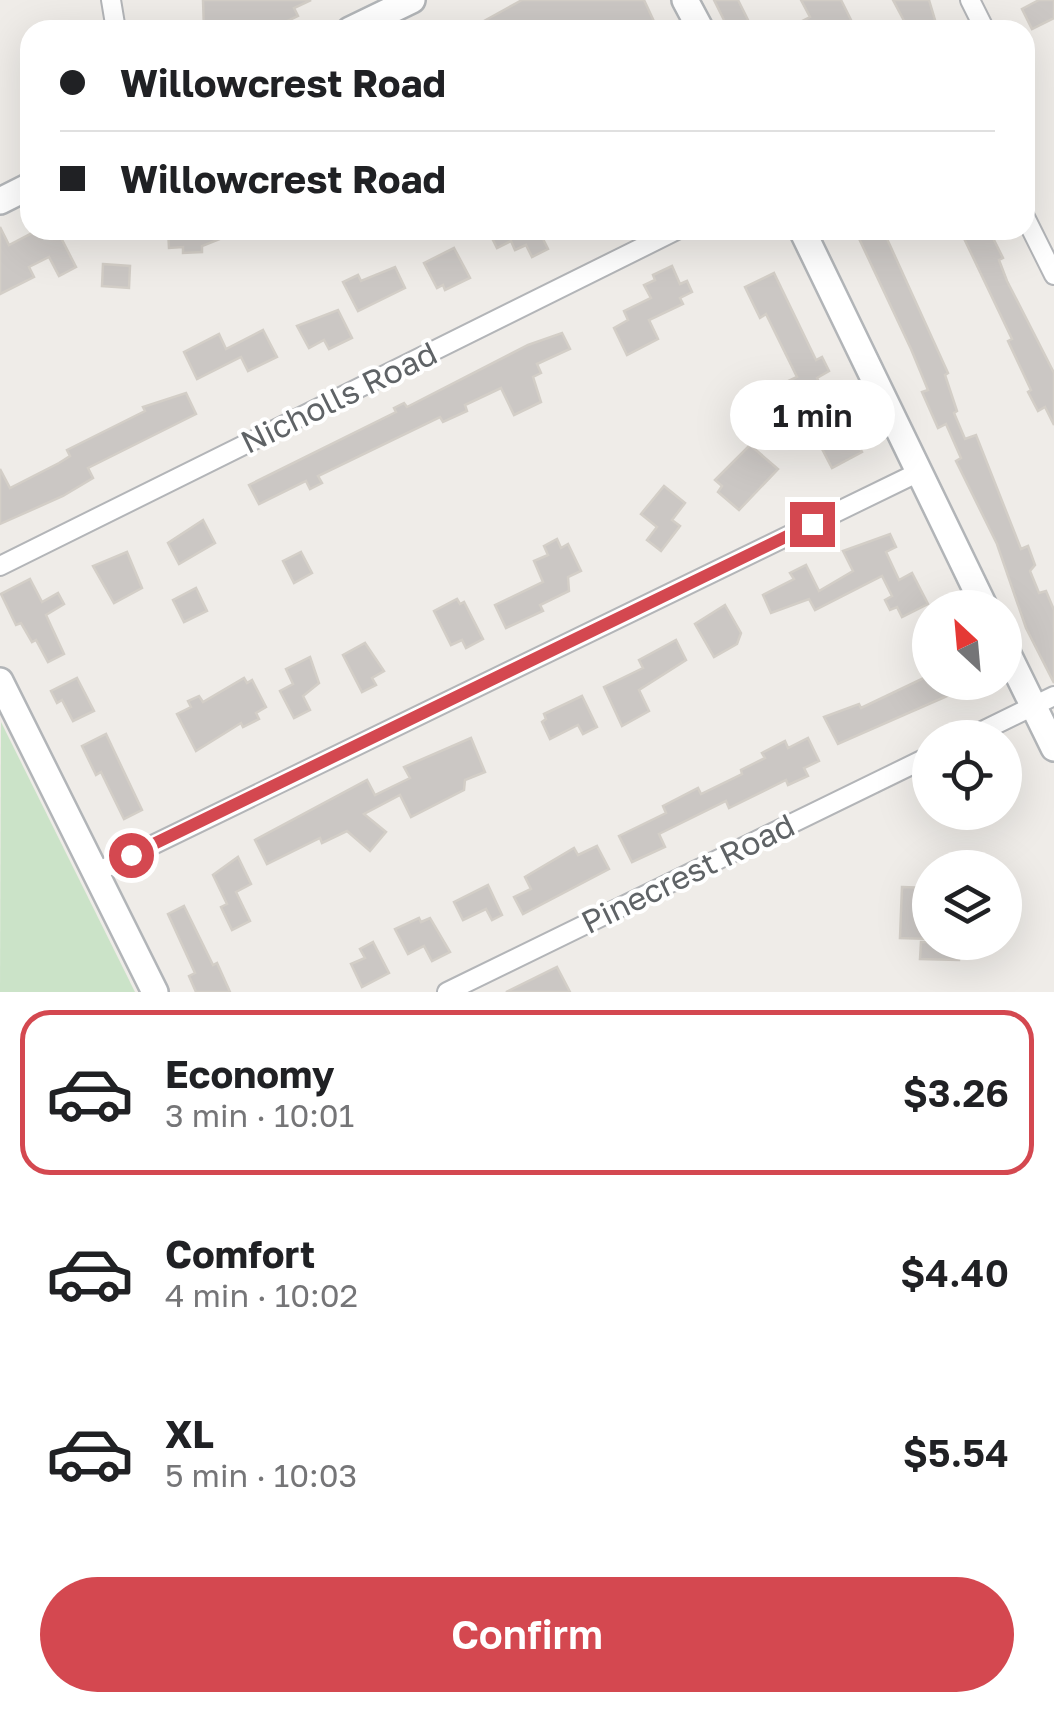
<!DOCTYPE html>
<html lang="en">
<head>
<meta charset="utf-8">
<style>
	:root { --surface:#fff; --page:#f6f6f6; --text:#202124; --muted:#757577; --line:#e0e0e0; --accent:#d44850 }
	body { margin:0; font-family:"Golos Text",sans-serif; background:var(--page); color:var(--text); height:100vh; display:flex; flex-direction:column; font-size:38px; white-space:nowrap }
	* { box-sizing:border-box; margin:0 }
	p { font-size:32px; color:var(--muted) }
	.icon { flex:none; width:55px; height:55px; fill:none; stroke:currentColor; stroke-width:2; stroke-linecap:round; stroke-linejoin:round }
	.map { position:relative; height:992px; overflow:hidden }
	.sheet { display:flex; flex-direction:column; background:var(--surface); flex:1 }
	.sheet>* { flex:none }
	.banner { position:absolute; left:20px; top:20px; width:1015px; height:220px; border-radius:30px; box-shadow:0 10px 40px #0002; display:grid; align-content:center; height:220px; padding:0 40px; background:var(--surface) }
	.needle { width:65px; rotate:334deg }
	.fabs { position:absolute; left:912px; top:590px; display:grid; gap:20px }
	.fabs a { display:grid; place-items:center; width:110px; height:110px; border-radius:50%; background:var(--surface); box-shadow:0 10px 40px #0002; font-size:50px }
	.end { position:absolute; width:45px; height:45px; margin:-22px; border:12px solid #d44850; background:#fff; box-shadow:0 0 0 5px #fff }
	.from { border-radius:50% }
	.bubble { position:absolute; height:70px; border-radius:35px; background:var(--surface); box-shadow:0 10px 40px #0002; font-size:32px; font-weight:600; line-height:70px; text-align:center }
	.banner b { display:flex; align-items:center; gap:35px; height:95px; font-size:38px }
	.banner b+b { border-top:2px solid var(--line) }
	.banner i { width:25px; height:25px; background:var(--text) }
	ul { padding:18px 0 0; list-style:none }
	li { display:flex; align-items:center; gap:30px; height:165px; margin:0 20px 15px; padding:0 20px; border:5px solid transparent; border-radius:30px }
	li div { flex:1 }
	li b { display:block; font-size:38px }
	li em { font-style:normal; font-weight:600 }
	li.active { border-color:var(--accent) }
	li>.icon { width:90px; height:90px; stroke-width:1.5 }
	.action { display:flex; gap:20px; margin-top:auto; padding:20px 40px }
	.action a { flex:1; height:115px; border-radius:60px; background:var(--accent); color:#fff; font-size:40px; font-weight:600; line-height:115px; text-align:center }
	.map>svg:first-child { display:block }
	.green { fill:#cbe3c8 }
	.building { fill:#cbc7c4; stroke:#d3cec7; stroke-width:2.5 }
	.lines { fill:none; stroke-linecap:round; stroke-linejoin:round }
	.street-casing { stroke:#b3b5b8; stroke-width:22 }
	.secondary-casing { stroke:#b2b5b8; stroke-width:30 }
	.street { stroke:#fff; stroke-width:18 }
	.secondary { stroke:#fff; stroke-width:25 }
	.route { stroke:#d44850; stroke-width:12 }
	.labels { text-anchor:middle; stroke-width:8; stroke-linejoin:round; paint-order:stroke }
	.street-label { font-size:32px; fill:#5f6366; stroke:#fff }
</style>
</head>
<body>
<div class="map">
<svg width="1054" height="992" viewBox="0 0 1054 992">
	<rect width="100%" height="100%" fill="#efece8"/>
	<path class="green" d="M 1,722 L 135,992 L 0,992 Z"/>
	<g class="building">
		<path d="M 203,0 L 311,0 L 294,8 L 298,16 L 269,30 L 204,30 Z"/>
		<path d="M 522,0 L 644,0 L 658,30 L 488,30 L 484,21 Z"/>
		<path d="M 714,0 L 738,0 L 753,30 L 729,30 Z"/>
		<path d="M 801,0 L 841,0 L 856,30 L 784,30 L 810,17 Z"/>
		<path d="M 893,0 L 929,0 L 938,30 L 909,30 Z"/>
		<path d="M 1039,0 L 1054,0 L 1054,18 L 1032,29 L 1022,9 Z"/>
		<path d="M 0,227 L 9,245 L 36,231 L 38,235 L 57,230 L 76,267 L 59,276 L 49,257 L 29,267 L 34,277 L 0,294 Z"/>
		<path d="M 168,230 L 240,230 L 240,231 L 202,246 L 202,252 L 183,253 L 183,247 L 169,248 Z"/>
		<path d="M 488,230 L 533,230 L 535,236 L 540,233 L 548,249 L 532,257 L 526,245 L 515,250 L 511,241 L 497,248 Z"/>
		<path d="M 855,230 L 883,230 L 948,373 L 945,375 L 957,411 L 954,413 L 965,439 L 976,435 L 1021,549 L 1028,546 L 1035,565 L 1030,571 L 1039,593 L 1046,591 L 1054,610 L 1054,683 L 1026,628 L 997,544 L 956,461 L 961,458 L 946,424 L 938,428 L 922,392 L 928,390 L 911,349 Z"/>
		<path d="M 960,230 L 989,230 L 1003,258 L 999,260 L 1007,281 L 1054,373 L 1054,425 L 1045,407 L 1038,411 L 1028,392 L 1031,390 L 1008,341 L 1012,339 Z"/>
		<path d="M 454,248 L 470,278 L 445,290 L 443,285 L 437,288 L 424,263 Z"/>
		<path d="M 103,264 L 130,266 L 129,288 L 102,286 Z"/>
		<path d="M 672,266 L 680,284 L 687,281 L 692,292 L 680,298 L 683,304 L 649,320 L 658,339 L 627,355 L 614,328 L 628,320 L 624,311 L 651,298 L 644,285 L 655,280 L 653,275 Z"/>
		<path d="M 395,267 L 405,288 L 358,311 L 343,282 L 358,275 L 361,281 Z"/>
		<path d="M 774,273 L 816,360 L 822,357 L 829,371 L 817,378 L 843,432 L 852,432 L 862,452 L 832,468 L 809,424 L 803,427 L 796,413 L 802,410 L 788,381 L 797,377 L 766,314 L 760,318 L 745,287 Z"/>
		<path d="M 338,310 L 352,338 L 329,349 L 324,340 L 309,348 L 297,326 Z"/>
		<path d="M 263,330 L 277,357 L 248,371 L 241,357 L 197,379 L 184,352 L 219,334 L 226,349 Z"/>
		<path d="M 562,333 L 570,349 L 537,364 L 541,373 L 533,377 L 541,402 L 514,415 L 501,388 L 465,405 L 467,411 L 443,422 L 440,417 L 318,476 L 322,483 L 310,489 L 306,481 L 259,504 L 249,485 L 396,412 L 394,408 L 404,403 L 407,407 L 528,345 Z"/>
		<path d="M 186,393 L 196,414 L 88,468 L 93,478 L 63,496 L 0,524 L 0,469 L 10,488 L 59,463 L 70,456 L 67,450 L 145,411 L 143,407 Z"/>
		<path d="M 750,445 L 778,469 L 739,510 L 718,492 L 722,486 L 715,480 Z"/>
		<path d="M 664,486 L 685,503 L 672,520 L 680,526 L 661,551 L 647,540 L 657,527 L 641,514 Z"/>
		<path d="M 203,520 L 215,543 L 179,564 L 168,543 Z"/>
		<path d="M 890,534 L 896,547 L 886,552 L 899,580 L 912,573 L 928,604 L 902,617 L 897,607 L 890,610 L 885,600 L 892,596 L 882,576 L 815,610 L 809,599 L 771,613 L 763,595 L 794,579 L 790,573 L 806,565 L 819,591 L 853,571 L 843,551 Z"/>
		<path d="M 557,539 L 561,548 L 568,544 L 581,571 L 568,577 L 569,591 L 540,605 L 543,611 L 506,628 L 495,605 L 543,582 L 534,561 L 548,555 L 544,546 Z"/>
		<path d="M 127,552 L 142,588 L 114,603 L 93,566 Z"/>
		<path d="M 301,552 L 312,573 L 294,583 L 283,561 Z"/>
		<path d="M 30,579 L 42,602 L 58,593 L 64,604 L 46,615 L 64,654 L 48,662 L 36,640 L 32,642 L 21,623 L 16,625 L 1,594 Z"/>
		<path d="M 196,588 L 207,611 L 184,622 L 173,600 Z"/>
		<path d="M 457,599 L 460,604 L 464,602 L 483,639 L 466,648 L 462,640 L 451,645 L 434,611 Z"/>
		<path d="M 725,605 L 741,633 L 737,644 L 714,657 L 695,624 Z"/>
		<path d="M 676,640 L 686,660 L 639,690 L 649,711 L 622,726 L 604,687 L 643,668 L 639,660 Z"/>
		<path d="M 365,643 L 384,671 L 372,678 L 376,685 L 362,692 L 343,655 Z"/>
		<path d="M 310,657 L 319,683 L 303,696 L 310,710 L 294,718 L 280,691 L 293,684 L 286,669 Z"/>
		<path d="M 930,675 L 930,682 L 979,682 L 838,744 L 824,717 L 859,704 L 861,708 Z"/>
		<path d="M 77,678 L 94,711 L 73,721 L 62,700 L 57,703 L 51,691 Z"/>
		<path d="M 244,678 L 247,683 L 252,680 L 266,707 L 256,713 L 259,719 L 243,727 L 241,723 L 196,751 L 177,714 L 191,707 L 188,701 L 199,696 L 203,702 Z"/>
		<path d="M 582,696 L 597,727 L 583,734 L 578,725 L 550,739 L 542,722 L 546,719 L 544,714 Z"/>
		<path d="M 106,734 L 142,810 L 124,819 L 101,772 L 96,775 L 82,746 Z"/>
		<path d="M 471,738 L 485,772 L 465,780 L 464,790 L 411,817 L 400,795 L 364,814 L 386,832 L 370,851 L 347,831 L 322,843 L 320,838 L 267,864 L 255,840 L 367,780 L 375,795 L 410,778 L 404,767 Z"/>
		<path d="M 808,738 L 819,761 L 804,768 L 808,776 L 788,785 L 786,780 L 729,808 L 726,801 L 659,834 L 665,847 L 632,862 L 619,836 L 666,813 L 663,806 L 698,788 L 701,794 L 742,774 L 741,770 L 765,758 L 762,753 L 785,741 L 788,748 Z"/>
		<path d="M 597,846 L 609,869 L 523,914 L 514,897 L 531,889 L 525,877 L 574,848 L 578,855 Z"/>
		<path d="M 238,857 L 251,884 L 236,892 L 250,921 L 232,930 L 221,907 L 227,904 L 213,875 Z"/>
		<path d="M 488,885 L 502,915 L 492,920 L 486,909 L 463,920 L 454,902 Z"/>
		<path d="M 902,887 L 929,888 L 930,939 L 900,938 Z"/>
		<path d="M 184,906 L 213,965 L 217,963 L 230,992 L 196,992 L 189,976 L 195,973 L 168,914 Z"/>
		<path d="M 419,918 L 421,922 L 430,918 L 450,952 L 432,961 L 424,946 L 408,954 L 395,929 Z"/>
		<path d="M 373,942 L 389,973 L 362,987 L 351,964 L 365,958 L 360,949 Z"/>
		<path d="M 921,942 L 959,942 L 959,960 L 920,959 Z"/>
		<path d="M 557,967 L 570,992 L 506,992 Z"/>
	</g>
	<g class="lines">
		<g class="street-casing">
			<g id="street">
				<path d="M 111,0 L 116,30"/>
				<path d="M 970,0 L 985,30"/>
				<path d="M 1025,217 L 1054,275"/>
				<path d="M 0,566 L 677,230"/>
				<path d="M 968,738 L 1054,696"/>
				<path d="M 95,873 L 919,472"/>
				<path d="M 447,992 L 930,756"/>
			</g>
		</g>
		<g class="secondary-casing">
			<g id="secondary">
				<path d="M 685,0 L 701,30"/>
				<path d="M 350,30 L 412,0"/>
				<path d="M 0,201 L 30,186"/>
				<path d="M 802,230 L 985,608"/>
				<path d="M 1005,648 L 1054,748"/>
				<path d="M 0,681 L 155,992"/>
			</g>
		</g>
		<use href="#street" class="street"/>
		<use href="#secondary" class="secondary"/>
	</g>
	<g class="lines">
		<path class="route" d="M 131,855 L 812,524"/>
	</g>
	<g class="labels">
		<g class="street-label">
			<text transform="translate(339 398) rotate(-26)" y="11">Nicholls Road</text>
			<text transform="translate(688 874) rotate(-26)" y="11">Pinecrest Road</text>
		</g>
	</g>
</svg>
<div class="fabs">
<a><svg class="needle" viewBox="-14 -14 28 28"><path d="M0-13l5 13h-10z" fill="#e53935"/><path d="M0 13l5-13h-10z" fill="#757577"/></svg></a>
<a><svg class="icon" aria-label="locate" viewBox="0 0 24 24"><circle cx="12" cy="12" r="6"/><path d="M12 2v4M12 18v4M2 12h4M18 12h4"/></svg></a>
<a><svg class="icon" aria-label="layers" viewBox="0 0 24 24"><path d="M12 4l9 5-9 5-9-5zM3 14l9 5 9-5"/></svg></a>
</div>
<i class="end from" style="left:131px;top:855px"></i>
<i class="end" style="left:812px;top:524px"></i>
<div class="bubble" style="left:730px;top:380px;width:165px">1 min</div>
<div class="banner">
<b><i class="from"></i>Willowcrest Road</b>
<b><i></i>Willowcrest Road</b>
</div>
</div>
<section class="sheet">
<ul>
<li class="active"><svg class="icon" aria-label="car" viewBox="0 0 24 24"><path d="M5 17H2v-5l4-1 3-4h7l3 4 3 1v5h-3M9 17h6M6 11h13"/><circle cx="7" cy="17" r="2"/><circle cx="17" cy="17" r="2"/></svg><div><b>Economy</b><p>3 min · 10:01</p></div><em>$3.26</em></li>
<li><svg class="icon" aria-label="car" viewBox="0 0 24 24"><path d="M5 17H2v-5l4-1 3-4h7l3 4 3 1v5h-3M9 17h6M6 11h13"/><circle cx="7" cy="17" r="2"/><circle cx="17" cy="17" r="2"/></svg><div><b>Comfort</b><p>4 min · 10:02</p></div><em>$4.40</em></li>
<li><svg class="icon" aria-label="car" viewBox="0 0 24 24"><path d="M5 17H2v-5l4-1 3-4h7l3 4 3 1v5h-3M9 17h6M6 11h13"/><circle cx="7" cy="17" r="2"/><circle cx="17" cy="17" r="2"/></svg><div><b>XL</b><p>5 min · 10:03</p></div><em>$5.54</em></li>
</ul>
<div class="action"><a>Confirm</a></div>
</section>
</body>
</html>
